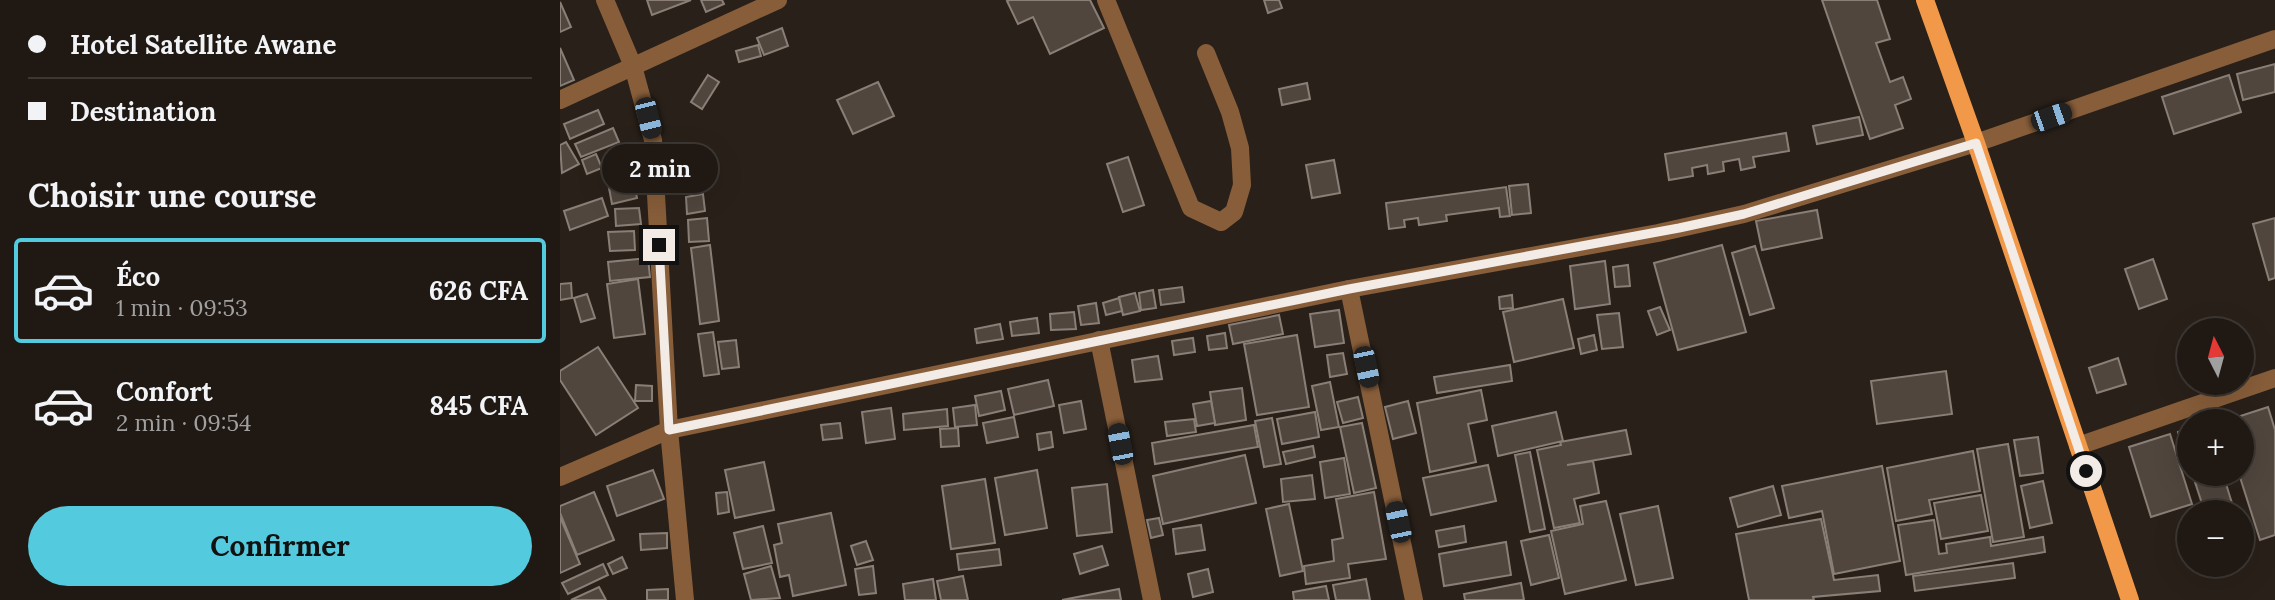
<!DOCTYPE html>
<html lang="fr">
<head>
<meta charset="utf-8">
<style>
	:root { --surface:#1f1813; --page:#2c2521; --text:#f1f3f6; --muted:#a1a0a0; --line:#3c3733; --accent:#54cade }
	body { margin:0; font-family:Lora,serif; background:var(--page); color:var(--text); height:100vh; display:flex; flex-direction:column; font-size:26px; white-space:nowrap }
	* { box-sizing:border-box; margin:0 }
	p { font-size:23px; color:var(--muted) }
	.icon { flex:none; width:38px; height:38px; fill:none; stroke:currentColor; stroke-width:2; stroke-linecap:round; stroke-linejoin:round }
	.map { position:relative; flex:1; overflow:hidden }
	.panel { display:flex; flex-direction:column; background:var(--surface); width:560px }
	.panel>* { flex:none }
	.hud { display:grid; align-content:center; height:154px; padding:0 28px; background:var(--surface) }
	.needle { width:46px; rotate:354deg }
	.controls { position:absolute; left:1617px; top:318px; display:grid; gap:14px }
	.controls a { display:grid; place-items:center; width:77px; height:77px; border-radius:50%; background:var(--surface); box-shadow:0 7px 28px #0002,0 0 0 2px var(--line); font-size:35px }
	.end { position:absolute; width:32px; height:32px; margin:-16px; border:9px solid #f2ebe6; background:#111; box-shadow:0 0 0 4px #111 }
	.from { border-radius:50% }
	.bubble { position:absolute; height:49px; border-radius:24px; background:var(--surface); box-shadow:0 7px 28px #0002,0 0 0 2px var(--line); font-size:23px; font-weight:700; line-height:49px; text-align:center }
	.car { position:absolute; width:21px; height:42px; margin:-21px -10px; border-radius:9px; box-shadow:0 0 5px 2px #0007; background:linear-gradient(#222 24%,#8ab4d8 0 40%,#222 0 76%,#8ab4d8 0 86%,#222 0) }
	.hud b { display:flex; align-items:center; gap:24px; height:66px; font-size:26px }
	.hud b+b { border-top:2px solid var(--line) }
	.hud i { width:18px; height:18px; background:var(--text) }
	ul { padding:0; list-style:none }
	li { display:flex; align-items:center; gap:21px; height:105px; margin:0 14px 10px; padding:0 14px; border:4px solid transparent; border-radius:7px }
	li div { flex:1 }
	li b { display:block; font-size:26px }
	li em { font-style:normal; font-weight:700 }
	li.selected { border-color:var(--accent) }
	li>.icon { width:63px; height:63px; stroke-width:1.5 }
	h2 { padding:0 28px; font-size:32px; line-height:84px }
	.cta { display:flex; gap:14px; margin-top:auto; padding:14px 28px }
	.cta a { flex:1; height:80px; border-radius:42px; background:var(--accent); color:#111; font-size:28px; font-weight:700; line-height:80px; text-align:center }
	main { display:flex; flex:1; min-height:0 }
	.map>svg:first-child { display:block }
	.building { fill:#50463e; stroke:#8a7f76; stroke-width:2 }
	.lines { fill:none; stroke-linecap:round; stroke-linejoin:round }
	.minor { stroke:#885e3a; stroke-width:18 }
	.major { stroke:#f19948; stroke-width:18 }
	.route { stroke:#f2ebe6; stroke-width:9 }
</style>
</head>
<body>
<main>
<section class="panel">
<div class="hud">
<b><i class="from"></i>Hotel Satellite Awane</b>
<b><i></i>Destination</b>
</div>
<h2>Choisir une course</h2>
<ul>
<li class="selected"><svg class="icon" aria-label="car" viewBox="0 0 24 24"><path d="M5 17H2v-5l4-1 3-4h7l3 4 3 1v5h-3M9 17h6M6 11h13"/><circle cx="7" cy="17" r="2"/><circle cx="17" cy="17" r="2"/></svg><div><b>Éco</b><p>1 min · 09:53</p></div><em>626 CFA</em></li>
<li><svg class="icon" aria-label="car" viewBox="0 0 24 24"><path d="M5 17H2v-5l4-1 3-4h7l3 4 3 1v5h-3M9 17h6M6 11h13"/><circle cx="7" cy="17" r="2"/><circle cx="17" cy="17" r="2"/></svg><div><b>Confort</b><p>2 min · 09:54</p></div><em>845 CFA</em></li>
</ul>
<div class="cta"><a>Confirmer</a></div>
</section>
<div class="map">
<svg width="1715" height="600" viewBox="0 0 1715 600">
	<rect width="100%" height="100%" fill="#292019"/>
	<g class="building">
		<path d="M 87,0 L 131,0 L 92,15 Z"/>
		<path d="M 141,0 L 162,0 L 164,4 L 146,12 Z"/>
		<path d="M 450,0 L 530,0 L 544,28 L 490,54 L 473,17 L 458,24 L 447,1 Z"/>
		<path d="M 704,0 L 719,0 L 722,8 L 708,13 Z"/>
		<path d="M 1262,0 L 1317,0 L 1330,39 L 1316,43 L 1330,82 L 1343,77 L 1351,99 L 1335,105 L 1343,128 L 1310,139 Z"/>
		<path d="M 0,2 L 11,27 L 0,32 Z"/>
		<path d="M 222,28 L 228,46 L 204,55 L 197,38 Z"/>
		<path d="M 198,45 L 201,56 L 179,62 L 176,51 Z"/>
		<path d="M 0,48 L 14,80 L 0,86 Z"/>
		<path d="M 1715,64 L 1715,92 L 1683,100 L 1677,74 Z"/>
		<path d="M 148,75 L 159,82 L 142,109 L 131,102 Z"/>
		<path d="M 1669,75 L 1681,112 L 1614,134 L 1602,97 Z"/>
		<path d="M 318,82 L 334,116 L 293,134 L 277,100 Z"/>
		<path d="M 747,83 L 750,99 L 722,105 L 719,89 Z"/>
		<path d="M 38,110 L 44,124 L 10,139 L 4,124 Z"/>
		<path d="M 1299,117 L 1303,135 L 1257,144 L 1253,126 Z"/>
		<path d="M 53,128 L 59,142 L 21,157 L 15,144 Z"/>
		<path d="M 1226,133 L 1229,151 L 1193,157 L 1195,167 L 1181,170 L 1179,159 L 1163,162 L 1164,171 L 1148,174 L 1147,165 L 1132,168 L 1133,176 L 1109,180 L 1105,154 Z"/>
		<path d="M 6,142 L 19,164 L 2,173 L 0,145 Z"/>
		<path d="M 36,154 L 42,168 L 27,174 L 22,160 Z"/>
		<path d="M 568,157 L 584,205 L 563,212 L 547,164 Z"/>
		<path d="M 774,160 L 780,193 L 752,198 L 746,165 Z"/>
		<path d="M 138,168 L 141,187 L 124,190 L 121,172 Z"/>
		<path d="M 74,183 L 77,198 L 52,204 L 49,188 Z"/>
		<path d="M 968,184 L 971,213 L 952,215 L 949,186 Z"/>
		<path d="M 946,187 L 950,216 L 940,217 L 939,208 L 886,215 L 887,221 L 859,225 L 858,218 L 844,220 L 845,227 L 829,229 L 826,203 Z"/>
		<path d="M 143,194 L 145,211 L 127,214 L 126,197 Z"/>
		<path d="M 42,198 L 48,216 L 10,230 L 4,211 Z"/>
		<path d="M 79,208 L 81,224 L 56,226 L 55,209 Z"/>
		<path d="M 1257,210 L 1262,238 L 1202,250 L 1196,221 Z"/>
		<path d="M 147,218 L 149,241 L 129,242 L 128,220 Z"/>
		<path d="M 1715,218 L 1715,278 L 1709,280 L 1693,224 Z"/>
		<path d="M 74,231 L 75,250 L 50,251 L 48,232 Z"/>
		<path d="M 150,245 L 159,321 L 140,324 L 131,248 Z"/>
		<path d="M 1162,245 L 1186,332 L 1118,350 L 1094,263 Z"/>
		<path d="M 1195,246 L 1214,308 L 1190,315 L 1172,253 Z"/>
		<path d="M 88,258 L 90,277 L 50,281 L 48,262 Z"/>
		<path d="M 1593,259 L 1607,299 L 1579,309 L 1565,269 Z"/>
		<path d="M 1045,261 L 1050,304 L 1015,309 L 1010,266 Z"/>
		<path d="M 1068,265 L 1070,286 L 1055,287 L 1053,267 Z"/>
		<path d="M 78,279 L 85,334 L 54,338 L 47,284 Z"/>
		<path d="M 11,283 L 12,298 L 0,300 L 0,284 Z"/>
		<path d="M 622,287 L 624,302 L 601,305 L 599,290 Z"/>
		<path d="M 593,290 L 596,308 L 581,310 L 579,293 Z"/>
		<path d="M 575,293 L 580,311 L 563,315 L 559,297 Z"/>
		<path d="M 27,294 L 35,318 L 21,322 L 14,298 Z"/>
		<path d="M 952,295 L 953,308 L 940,309 L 939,297 Z"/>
		<path d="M 559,298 L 562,311 L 546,315 L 543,303 Z"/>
		<path d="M 1003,299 L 1014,348 L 954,362 L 943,312 Z"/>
		<path d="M 536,303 L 539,323 L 521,325 L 518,306 Z"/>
		<path d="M 1100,307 L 1110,330 L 1097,335 L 1088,311 Z"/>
		<path d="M 779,310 L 784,343 L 755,347 L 750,314 Z"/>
		<path d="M 514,312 L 516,329 L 491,330 L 490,314 Z"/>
		<path d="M 1059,313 L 1063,347 L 1042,349 L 1037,315 Z"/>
		<path d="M 719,315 L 723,334 L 673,344 L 669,325 Z"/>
		<path d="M 477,318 L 479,333 L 452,336 L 450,322 Z"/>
		<path d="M 440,324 L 443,339 L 417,343 L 415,329 Z"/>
		<path d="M 153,332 L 159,374 L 144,376 L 138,334 Z"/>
		<path d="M 665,333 L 667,348 L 649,350 L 647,336 Z"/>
		<path d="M 737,335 L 749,407 L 697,415 L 684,344 Z"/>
		<path d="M 1034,335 L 1037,350 L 1021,354 L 1018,339 Z"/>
		<path d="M 633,338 L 635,352 L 614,355 L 612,341 Z"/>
		<path d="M 176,340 L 179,367 L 162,369 L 158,342 Z"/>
		<path d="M 38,347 L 78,408 L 36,435 L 0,380 L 0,371 Z"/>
		<path d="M 783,353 L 787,374 L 770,377 L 767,355 Z"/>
		<path d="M 598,356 L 602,379 L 575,382 L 572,360 Z"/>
		<path d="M 1558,358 L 1566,384 L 1537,393 L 1529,368 Z"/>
		<path d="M 950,365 L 952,381 L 877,393 L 874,377 Z"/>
		<path d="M 1386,371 L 1392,414 L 1317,424 L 1311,381 Z"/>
		<path d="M 488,380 L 494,406 L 454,415 L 448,389 Z"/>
		<path d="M 770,382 L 779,427 L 761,430 L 752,386 Z"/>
		<path d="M 76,385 L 92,386 L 92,401 L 75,401 Z"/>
		<path d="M 682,388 L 686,420 L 655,425 L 650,392 Z"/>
		<path d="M 921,390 L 927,420 L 908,424 L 916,462 L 870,472 L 857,403 Z"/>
		<path d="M 441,391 L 445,410 L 419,416 L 415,396 Z"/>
		<path d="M 798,397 L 803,418 L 783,423 L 777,402 Z"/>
		<path d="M 521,401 L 526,429 L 504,433 L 499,405 Z"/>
		<path d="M 651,401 L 655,423 L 637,426 L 633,404 Z"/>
		<path d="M 848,401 L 856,433 L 833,439 L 825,407 Z"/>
		<path d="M 415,405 L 417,425 L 395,427 L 393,408 Z"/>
		<path d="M 1708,407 L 1715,430 L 1715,535 L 1700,540 L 1679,474 L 1682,474 L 1682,422 L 1662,422 Z"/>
		<path d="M 331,408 L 335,439 L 306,443 L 302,412 Z"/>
		<path d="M 387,409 L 388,426 L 344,430 L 343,414 Z"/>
		<path d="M 755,412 L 759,437 L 722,444 L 717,419 Z"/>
		<path d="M 996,412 L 1003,441 L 938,456 L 932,426 Z"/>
		<path d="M 454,417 L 458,437 L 427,443 L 423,423 Z"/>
		<path d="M 712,418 L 721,464 L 704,467 L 695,421 Z"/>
		<path d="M 634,419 L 636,432 L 607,436 L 605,422 Z"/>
		<path d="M 280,423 L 282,438 L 263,440 L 261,425 Z"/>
		<path d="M 802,423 L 816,488 L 794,493 L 780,427 Z"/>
		<path d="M 694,425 L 698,447 L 595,464 L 592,443 Z"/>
		<path d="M 398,428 L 399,446 L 381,447 L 380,429 Z"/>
		<path d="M 1629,429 L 1629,474 L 1632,474 L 1628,475 L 1618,432 Z"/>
		<path d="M 1066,430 L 1071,454 L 1007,465 L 1033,461 L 1039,493 L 1014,499 L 1020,523 L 994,528 L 977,450 L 1001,445 L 1000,442 Z"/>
		<path d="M 491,432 L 493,447 L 479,450 L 477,434 Z"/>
		<path d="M 1610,434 L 1632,504 L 1591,517 L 1569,447 Z"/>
		<path d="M 1478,437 L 1483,473 L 1460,476 L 1454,440 Z"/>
		<path d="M 1448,444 L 1464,537 L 1433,542 L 1417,449 Z"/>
		<path d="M 753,446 L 755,457 L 726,464 L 723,452 Z"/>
		<path d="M 1413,451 L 1420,491 L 1369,500 L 1372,514 L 1336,521 L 1327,468 Z"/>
		<path d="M 970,452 L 985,529 L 970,532 L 955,455 Z"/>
		<path d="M 685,455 L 696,503 L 603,524 L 593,476 Z"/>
		<path d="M 784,458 L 790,494 L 765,498 L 760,462 Z"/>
		<path d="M 204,462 L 214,510 L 175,518 L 165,470 Z"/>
		<path d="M 928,465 L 936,501 L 871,515 L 863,478 Z"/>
		<path d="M 1322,466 L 1340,561 L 1274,574 L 1262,511 L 1229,518 L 1222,486 Z"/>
		<path d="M 93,470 L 104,499 L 57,516 L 47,486 Z"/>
		<path d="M 477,470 L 487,528 L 445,535 L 435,478 Z"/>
		<path d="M 1658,474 L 1663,474 L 1675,513 L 1645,513 L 1635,482 Z"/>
		<path d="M 752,475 L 755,499 L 723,502 L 721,479 Z"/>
		<path d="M 425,479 L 435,543 L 391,549 L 382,486 Z"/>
		<path d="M 1483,481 L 1492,523 L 1470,528 L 1461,486 Z"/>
		<path d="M 547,484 L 552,532 L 517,536 L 512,488 Z"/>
		<path d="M 1213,486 L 1221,515 L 1178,527 L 1170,498 Z"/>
		<path d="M 34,492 L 54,540 L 17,555 L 0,513 L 0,506 Z"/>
		<path d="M 167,492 L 169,512 L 158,514 L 156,493 Z"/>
		<path d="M 814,492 L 826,559 L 788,564 L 790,578 L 746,584 L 744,566 L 774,561 L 772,540 L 783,538 L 776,499 Z"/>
		<path d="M 1421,495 L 1428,531 L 1381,539 L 1374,503 Z"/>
		<path d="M 1046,501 L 1066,580 L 1005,594 L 991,531 L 1023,524 L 1020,506 Z"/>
		<path d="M 729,504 L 743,571 L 720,576 L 706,509 Z"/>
		<path d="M 1098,506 L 1113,578 L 1076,585 L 1060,514 Z"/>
		<path d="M 271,513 L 286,585 L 233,596 L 229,575 L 220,577 L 214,545 L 222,543 L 218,524 Z"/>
		<path d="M 0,517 L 20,564 L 0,573 Z"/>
		<path d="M 599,518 L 603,535 L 591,538 L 587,520 Z"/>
		<path d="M 1261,519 L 1274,580 L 1318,575 L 1320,591 L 1253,597 L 1254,600 L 1189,600 L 1176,534 Z"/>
		<path d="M 1374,520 L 1379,554 L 1387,553 L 1386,544 L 1430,537 L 1431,546 L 1483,537 L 1485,552 L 1346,575 L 1338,525 Z"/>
		<path d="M 641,525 L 645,550 L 616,554 L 613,529 Z"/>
		<path d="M 203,526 L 212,563 L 183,569 L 174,533 Z"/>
		<path d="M 904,526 L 906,542 L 879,547 L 876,531 Z"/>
		<path d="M 107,533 L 107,548 L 81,550 L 80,534 Z"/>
		<path d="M 989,535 L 999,578 L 971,585 L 961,541 Z"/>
		<path d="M 306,541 L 313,560 L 297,565 L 291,546 Z"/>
		<path d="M 946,542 L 951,575 L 884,586 L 879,554 Z"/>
		<path d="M 542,546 L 548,565 L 520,574 L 514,554 Z"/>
		<path d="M 439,549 L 441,565 L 399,570 L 397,554 Z"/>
		<path d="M 62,557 L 67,568 L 53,574 L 48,564 Z"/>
		<path d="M 1453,563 L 1455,578 L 1355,591 L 1353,576 Z"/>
		<path d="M 43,564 L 48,575 L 8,594 L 2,583 Z"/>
		<path d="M 211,566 L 220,598 L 191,600 L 184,574 Z"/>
		<path d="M 313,566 L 316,593 L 299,595 L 295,569 Z"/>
		<path d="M 648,569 L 653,592 L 633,597 L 628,574 Z"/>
		<path d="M 403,576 L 408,600 L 381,600 L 377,581 Z"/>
		<path d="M 373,579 L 376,600 L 345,600 L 343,584 Z"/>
		<path d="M 806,579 L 810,600 L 776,600 L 773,585 Z"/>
		<path d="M 961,583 L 964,600 L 905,600 L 904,594 Z"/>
		<path d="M 766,586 L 769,600 L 734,600 L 733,592 Z"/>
		<path d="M 39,587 L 46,600 L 11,600 Z"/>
		<path d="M 108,589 L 108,600 L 87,600 L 87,590 Z"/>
		<path d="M 559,589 L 561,600 L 502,600 Z"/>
	</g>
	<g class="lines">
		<g class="minor">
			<path d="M 45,0 L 73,66 L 93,140 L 109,430 L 125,600"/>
			<path d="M 546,0 L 631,208 L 661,222 L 674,212 L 682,185 L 680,148 L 670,112 L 646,53"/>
			<path d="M 0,100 L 218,0"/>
			<path d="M 789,289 L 854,600"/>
			<path d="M 539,340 L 592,600"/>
			<path d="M 1518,446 L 1715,378"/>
			<path d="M 0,477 L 109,430 L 789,289 L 1098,233 L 1184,214 L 1416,143 L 1715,39"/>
		</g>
		<path class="major" d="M 1365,0 L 1416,143 L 1570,600"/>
	</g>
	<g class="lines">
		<path class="route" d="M 99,245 L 109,430 L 789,289 L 1119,228 L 1184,214 L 1416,143 L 1526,471"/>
	</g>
</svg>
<div class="controls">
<a><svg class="needle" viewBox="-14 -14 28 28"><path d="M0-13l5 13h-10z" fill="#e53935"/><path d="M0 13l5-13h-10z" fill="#a1a0a0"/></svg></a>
<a>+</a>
<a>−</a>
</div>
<i class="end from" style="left:1526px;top:471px"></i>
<i class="end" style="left:99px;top:245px"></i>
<div class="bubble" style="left:42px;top:144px;width:116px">2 min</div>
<i class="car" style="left:1491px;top:117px;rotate:71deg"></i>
<i class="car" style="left:88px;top:118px;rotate:166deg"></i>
<i class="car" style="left:806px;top:367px;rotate:168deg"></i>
<i class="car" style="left:560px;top:444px;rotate:349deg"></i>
<i class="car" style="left:838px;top:522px;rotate:348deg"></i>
</div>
</main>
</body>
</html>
